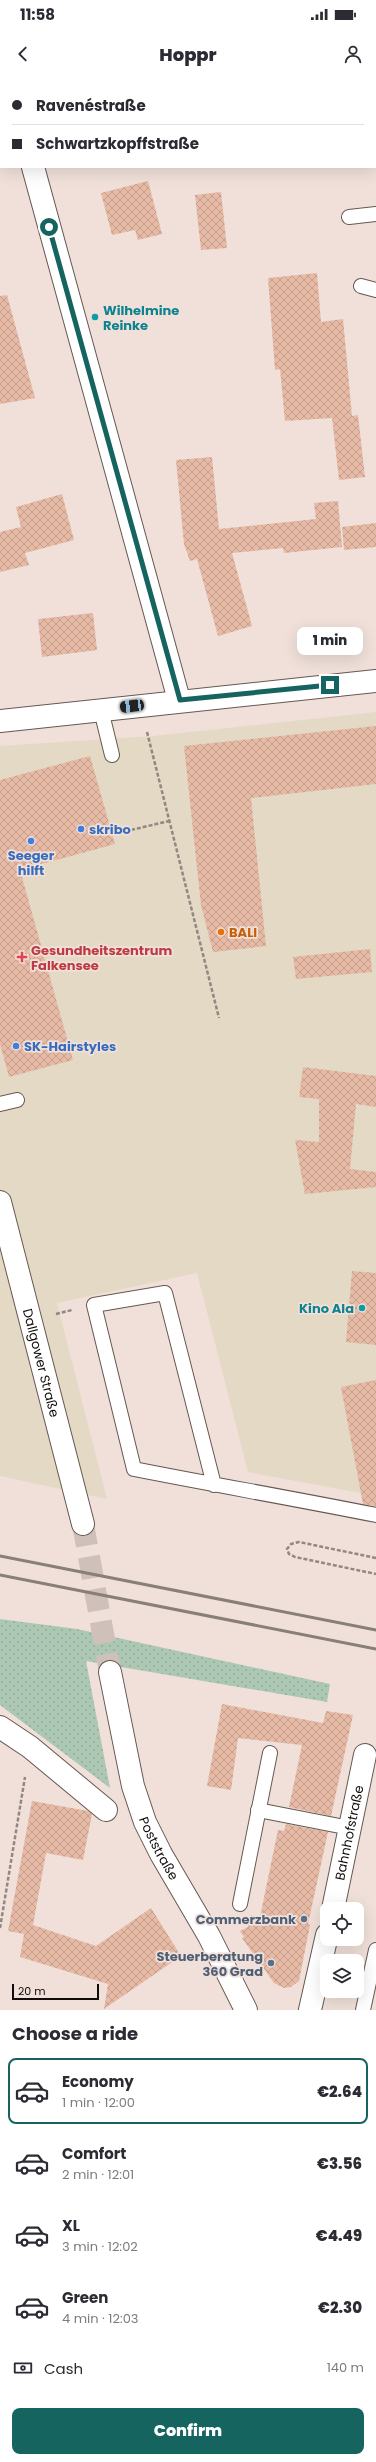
<!DOCTYPE html>
<html lang="en">
<head>
<meta charset="utf-8">
<style>
	:root { --surface:#fff; --page:#f2f2f3; --text:#2b2b33; --muted:#7c7c81; --line:#e1e1e2; --accent:#16645f }
	body { margin:0; font-family:Poppins,sans-serif; background:var(--page); color:var(--text); height:100vh; display:flex; flex-direction:column; font-size:15px; white-space:nowrap }
	* { box-sizing:border-box; margin:0 }
	p { font-size:13px; color:var(--muted) }
	.icon { flex:none; width:22px; height:22px; fill:none; stroke:currentColor; stroke-width:2; stroke-linecap:round; stroke-linejoin:round }
	.map { position:relative; height:1930px; overflow:hidden }
	.side { display:flex; flex-direction:column; background:var(--surface); flex:1 }
	.side>* { flex:none }
	.hud { position:absolute; left:0px; top:0px; width:376px; height:88px; box-shadow:0 4px 16px #0002; display:grid; align-content:center; height:88px; padding:0 12px; background:var(--surface) }
	.tools { position:absolute; left:320px; top:1822px; display:grid; gap:8px }
	.tools a { display:grid; place-items:center; width:44px; height:44px; border-radius:8px; background:var(--surface); box-shadow:0 4px 16px #0002; font-size:20px }
	.scale { position:absolute; left:12px; bottom:10px; width:87px; box-sizing:border-box; padding-left:4px; border:2px solid #110c0a; border-top:0; font-size:11px; line-height:14px; white-space:nowrap; color:#110c0a; -webkit-text-stroke:3px #f0e0d9; paint-order:stroke }
	.end { position:absolute; width:18px; height:18px; margin:-9px; border:5px solid #16645f; background:#fff; box-shadow:0 0 0 2px #fff }
	.from { border-radius:50% }
	.bubble { position:absolute; height:28px; border-radius:8px; background:var(--surface); box-shadow:0 4px 16px #0002; font-size:13px; font-weight:800; line-height:28px; text-align:center }
	.car { position:absolute; width:12px; height:24px; margin:-12px -6px; border-radius:5px; box-shadow:0 0 3px 1px #0007; background:linear-gradient(#222 24%,#8ab4d8 0 40%,#222 0 76%,#8ab4d8 0 86%,#222 0) }
	.hud b { display:flex; align-items:center; gap:14px; height:38px; font-size:15px }
	.hud b+b { border-top:1px solid var(--line) }
	.hud i { width:10px; height:10px; background:var(--text) }
	ul { padding:0; list-style:none }
	li { display:flex; align-items:center; gap:12px; height:66px; margin:0 8px 6px; padding:0 4px; border:2px solid transparent; border-radius:8px }
	li div { flex:1 }
	li b { display:block; font-size:15px }
	li em { font-style:normal; font-weight:800 }
	li.selected { border-color:var(--accent) }
	li>.icon { width:36px; height:36px; stroke-width:1.5 }
	h2 { padding:0 12px; font-size:18px; line-height:48px }
	.pay { display:flex; align-items:center; gap:10px; height:44px; padding:0 12px; font-size:15px }
	.pay p { margin-inline-start:auto }
	.cta { display:flex; gap:8px; margin-top:auto; padding:8px 12px }
	.cta a { flex:1; height:46px; border-radius:8px; background:var(--accent); color:#fff; font-size:16px; font-weight:800; line-height:46px; text-align:center }
	.status { display:flex; justify-content:space-between; align-items:center; height:28px; padding:0 20px; background:var(--surface); direction:ltr }
	.status svg { height:11px; fill:currentColor }
	header { display:flex; justify-content:space-between; align-items:center; height:52px; padding:0 12px; background:var(--surface); font-size:18px; font-weight:800 }
	.map>svg:first-child { display:block }
	.commercial { fill:#e4d9c5 }
	.green { fill:url(#green-dots) }
	.building { fill:url(#building-cross-hatch) }
	.lines { fill:none; stroke-linecap:round; stroke-linejoin:round }
	.secondary-tunnel { stroke:#cfc0ba; stroke-width:22; stroke-dasharray:22 11; stroke-linecap:butt }
	.lane-casing { stroke:#655852; stroke-width:16 }
	.street-casing { stroke:#655852; stroke-width:24 }
	.secondary-casing { stroke:#655852; stroke-width:24 }
	.path { stroke:#938782; stroke-width:2.5; stroke-dasharray:4 2; stroke-linecap:butt }
	.lane { stroke:#fff; stroke-width:14 }
	.street { stroke:#fff; stroke-width:22 }
	.secondary { stroke:#fff; stroke-width:22 }
	.rail { stroke:#897e79; stroke-width:3 }
	.route { stroke:#16645f; stroke-width:5 }
	.culture-dot { fill:#0f9aa8; stroke:#f0e0d9; stroke-width:1.5 }
	.shop-dot { fill:#3f7fe0; stroke:#f0e0d9; stroke-width:1.5 }
	.food-dot { fill:#e8710a; stroke:#f0e0d9; stroke-width:1.5 }
	.health-dot { fill:#e0444e; stroke:#f0e0d9; stroke-width:1.5 }
	.service-dot { fill:#5c6f8a; stroke:#f0e0d9; stroke-width:1.5 }
	.labels { text-anchor:middle; stroke-width:3.5; stroke-linejoin:round; paint-order:stroke }
	.culture-label { font-size:13px; font-weight:bold; fill:#0d838f; stroke:#f0e0d9; text-anchor:start }
	.shop-label { font-size:13px; font-weight:bold; fill:#366cbe; stroke:#f0e0d9; text-anchor:start }
	.food-label { font-size:13px; font-weight:bold; fill:#c56008; stroke:#f0e0d9; text-anchor:start }
	.health-label { font-size:13px; font-weight:bold; fill:#be3a42; stroke:#f0e0d9; text-anchor:start }
	.street-label { font-size:13px; fill:#110c0a; stroke:#f0e0d9 }
	.service-label { font-size:13px; font-weight:bold; fill:#4e5e75; stroke:#f0e0d9; text-anchor:end }
</style>
</head>
<body>
<div class="status"><b>11:58</b><svg viewBox="0 0 49 12"><path d="M0 12V9h3v3zM5 12V6h3v6zM10 12V3h3v9zM15 12V0h3v12zM26 1h20v11H26zM47 4h2v5h-2z"/></svg></div>
<header><svg class="icon" aria-label="back" viewBox="0 0 24 24"><path d="M15 5l-7 7 7 7"/></svg>Hoppr<svg class="icon" aria-label="person" viewBox="0 0 24 24"><circle cx="12" cy="8" r="4"/><path d="M4 21q1-7 8-7t8 7"/></svg></header>
<div class="map">
<svg width="376" height="1930" viewBox="0 0 376 1930">
	<defs>
		<pattern id="green-dots" width="8" height="8" patternUnits="userSpaceOnUse"><rect width="8" height="8" fill="#acc8b5"/><path d="M2 2h.1M6 6h.1" fill="none" stroke="#93ab9a" stroke-width="1.8" stroke-linecap="round"/></pattern>
		<pattern id="building-cross-hatch" width="8" height="8" patternUnits="userSpaceOnUse"><rect width="8" height="8" fill="#e7baa5"/><path d="M0 0l8 8M0 8l8-8" fill="none" stroke="#c59f8d"/></pattern>
	</defs>
	<rect width="100%" height="100%" fill="#f0e0d9"/>
	<path class="commercial" d="M 376,632 L 376,1423 L 363,1422 L 360,1413 L 248,1392 L 197,1193 L 57,1223 L 107,1419 L 0,1396 L 0,666 L 153,656 Z"/>
	<path class="green" d="M 0,1539 L 77,1549 L 330,1604 L 327,1622 L 86,1581 L 110,1708 L 0,1625 Z"/>
	<g class="building">
		<path d="M 148,101 L 162,154 L 138,160 L 135,150 L 112,155 L 101,113 Z"/>
		<path d="M 221,112 L 227,168 L 201,170 L 195,115 Z"/>
		<path d="M 317,193 L 321,242 L 343,239 L 352,336 L 358,335 L 365,397 L 339,400 L 332,338 L 285,341 L 280,289 L 275,290 L 268,198 Z"/>
		<path d="M 7,215 L 35,318 L 0,324 L 0,216 Z"/>
		<path d="M 212,377 L 219,449 L 316,439 L 314,423 L 338,421 L 342,467 L 284,473 L 283,468 L 232,473 L 252,546 L 218,556 L 197,479 L 190,481 L 184,464 L 176,380 Z"/>
		<path d="M 62,414 L 74,460 L 25,473 L 29,485 L 0,492 L 0,452 L 21,447 L 16,427 Z"/>
		<path d="M 376,443 L 376,467 L 344,470 L 342,447 Z"/>
		<path d="M 93,533 L 97,570 L 42,577 L 38,539 Z"/>
		<path d="M 376,646 L 376,704 L 251,718 L 266,866 L 213,872 L 201,825 L 184,666 Z"/>
		<path d="M 90,676 L 115,764 L 20,790 L 73,980 L 9,997 L 0,964 L 0,700 Z"/>
		<path d="M 370,869 L 372,892 L 296,899 L 293,877 Z"/>
		<path d="M 303,987 L 376,996 L 376,1027 L 356,1024 L 350,1089 L 376,1092 L 376,1107 L 305,1114 L 295,1060 L 319,1062 L 319,1019 L 299,1017 Z"/>
		<path d="M 352,1191 L 376,1193 L 376,1265 L 346,1262 Z"/>
		<path d="M 376,1300 L 376,1426 L 363,1424 L 341,1307 Z"/>
		<path d="M 222,1624 L 323,1643 L 326,1631 L 353,1635 L 331,1736 L 289,1727 L 302,1665 L 238,1658 L 231,1710 L 207,1706 Z"/>
		<path d="M 32,1721 L 88,1731 L 92,1734 L 83,1780 L 46,1773 L 33,1845 L 96,1866 L 151,1828 L 181,1876 L 104,1929 L 108,1904 L 20,1877 L 24,1854 L 8,1851 Z"/>
		<path d="M 286,1744 L 328,1752 L 308,1844 L 310,1845 L 299,1901 L 291,1907 L 284,1908 L 274,1903 L 242,1858 L 244,1857 L 240,1851 L 248,1847 L 250,1835 L 260,1837 L 278,1750 L 284,1751 Z"/>
	</g>
	<g class="lines">
		<path class="secondary-tunnel" d="M 83,1444 L 110,1592"/>
		<g class="lane-casing">
			<g id="lane">
				<path d="M 349,137 L 376,134"/>
				<path d="M 361,206 L 376,210"/>
				<path d="M 101,630 L 112,675"/>
				<path d="M 0,1024 L 17,1020"/>
				<path d="M 214,1405 L 165,1213 L 94,1225 L 134,1389 C 215,1405 296,1419 376,1435"/>
				<path d="M 258,1730 L 350,1748"/>
				<path d="M 240,1824 L 270,1673"/>
				<path d="M 363,1930 L 376,1870"/>
			</g>
		</g>
		<g class="street-casing">
			<g id="street">
				<path d="M 9,0 L 9,1"/>
				<path d="M 33,87 L 179,620"/>
				<path d="M 0,1647 L 30,1667 L 106,1730"/>
				<path id="s1" d="M 333,1829 L 365,1675"/>
				<path d="M 310,1930 L 327,1855"/>
			</g>
		</g>
		<g class="secondary-casing">
			<g id="secondary">
				<path d="M 0,641 L 376,601"/>
				<path id="s2" d="M 0,1122 L 83,1444"/>
				<path id="s3" d="M 110,1592 L 133,1706 L 145,1742 L 161,1774 L 209,1856 L 246,1930"/>
			</g>
		</g>
		<g class="path">
			<path d="M 147,652 L 219,938"/>
			<path d="M 131,750 L 169,741"/>
			<path d="M 56,1234 L 72,1230"/>
			<path d="M 376,1478 L 299,1462 L 291,1464 L 287,1469 L 289,1474 L 295,1477 L 376,1494"/>
			<path d="M 0,1848 L 25,1697"/>
		</g>
		<use href="#lane" class="lane"/>
		<use href="#street" class="street"/>
		<use href="#secondary" class="secondary"/>
		<g class="rail">
			<path d="M 0,1476 L 376,1550"/>
			<path d="M 0,1495 L 376,1569"/>
		</g>
	</g>
	<g class="lines">
		<path class="route" d="M 49,147 L 180,620 L 330,605"/>
	</g>
	<g class="culture-dot">
		<circle cx="95" cy="237" r="4"/>
		<circle cx="362" cy="1228" r="4"/>
	</g>
	<g class="shop-dot">
		<circle cx="81" cy="749" r="4"/>
		<circle cx="31" cy="761" r="4"/>
		<circle cx="16" cy="966" r="4"/>
	</g>
	<circle class="food-dot" cx="221" cy="852" r="4"/>
	<path class="health-dot" d="M20 871h4v4h4v4h-4v4h-4v-4h-4v-4h4z"/>
	<g class="service-dot">
		<circle cx="304" cy="1839" r="4"/>
		<circle cx="271" cy="1883" r="4"/>
	</g>
	<g class="labels">
		<g class="culture-label">
			<text x="103" y="235">Wilhelmine<tspan x="103" dy="15">Reinke</tspan></text>
			<text x="354" y="1233" text-anchor="end">Kino Ala</text>
		</g>
		<g class="shop-label">
			<text x="89" y="754">skribo</text>
			<text x="31" y="780" text-anchor="middle">Seeger<tspan x="31" dy="15">hilft</tspan></text>
			<text x="24" y="971">SK-Hairstyles</text>
		</g>
		<g class="food-label">
			<text x="229" y="857">BALI</text>
		</g>
		<g class="health-label">
			<text x="31" y="875">Gesundheitszentrum<tspan x="31" dy="15">Falkensee</tspan></text>
		</g>
		<g class="street-label">
			<text dy="5" stroke="none"><textPath href="#s2" startOffset="166">Dallgower Straße</textPath></text>
			<text dy="5" stroke="none"><textPath href="#s1" startOffset="78">Bahnhofstraße</textPath></text>
			<text dy="5" stroke="none"><textPath href="#s3" startOffset="184">Poststraße</textPath></text>
		</g>
		<g class="service-label">
			<text x="296" y="1844">Commerzbank</text>
			<text x="263" y="1881">Steuerberatung<tspan x="263" dy="15">360 Grad</tspan></text>
		</g>
	</g>
</svg>
<div class="tools">
<a><svg class="icon" aria-label="locate" viewBox="0 0 24 24"><circle cx="12" cy="12" r="6"/><path d="M12 2v4M12 18v4M2 12h4M18 12h4"/></svg></a>
<a><svg class="icon" aria-label="layers" viewBox="0 0 24 24"><path d="M12 4l9 5-9 5-9-5zM3 14l9 5 9-5"/></svg></a>
</div>
<div class="scale">20 m</div>
<i class="end from" style="left:49px;top:147px"></i>
<i class="end" style="left:330px;top:605px"></i>
<div class="bubble" style="left:297px;top:547px;width:66px">1 min</div>
<i class="car" style="left:132px;top:626px;rotate:263deg"></i>
<div class="hud">
<b><i class="from"></i>Ravenéstraße</b>
<b><i></i>Schwartzkopffstraße</b>
</div>
</div>
<section class="side">
<h2>Choose a ride</h2>
<ul>
<li class="selected"><svg class="icon" aria-label="car" viewBox="0 0 24 24"><path d="M5 17H2v-5l4-1 3-4h7l3 4 3 1v5h-3M9 17h6M6 11h13"/><circle cx="7" cy="17" r="2"/><circle cx="17" cy="17" r="2"/></svg><div><b>Economy</b><p>1 min · 12:00</p></div><em>€2.64</em></li>
<li><svg class="icon" aria-label="car" viewBox="0 0 24 24"><path d="M5 17H2v-5l4-1 3-4h7l3 4 3 1v5h-3M9 17h6M6 11h13"/><circle cx="7" cy="17" r="2"/><circle cx="17" cy="17" r="2"/></svg><div><b>Comfort</b><p>2 min · 12:01</p></div><em>€3.56</em></li>
<li><svg class="icon" aria-label="car" viewBox="0 0 24 24"><path d="M5 17H2v-5l4-1 3-4h7l3 4 3 1v5h-3M9 17h6M6 11h13"/><circle cx="7" cy="17" r="2"/><circle cx="17" cy="17" r="2"/></svg><div><b>XL</b><p>3 min · 12:02</p></div><em>€4.49</em></li>
<li><svg class="icon" aria-label="car" viewBox="0 0 24 24"><path d="M5 17H2v-5l4-1 3-4h7l3 4 3 1v5h-3M9 17h6M6 11h13"/><circle cx="7" cy="17" r="2"/><circle cx="17" cy="17" r="2"/></svg><div><b>Green</b><p>4 min · 12:03</p></div><em>€2.30</em></li>
</ul>
<div class="pay"><svg class="icon" aria-label="cash" viewBox="0 0 24 24"><path d="M3 7h18v10H3z"/><circle cx="12" cy="12" r="2"/></svg>Cash<p>140 m</p></div>
<div class="cta"><a>Confirm</a></div>
</section>
</body>
</html>
